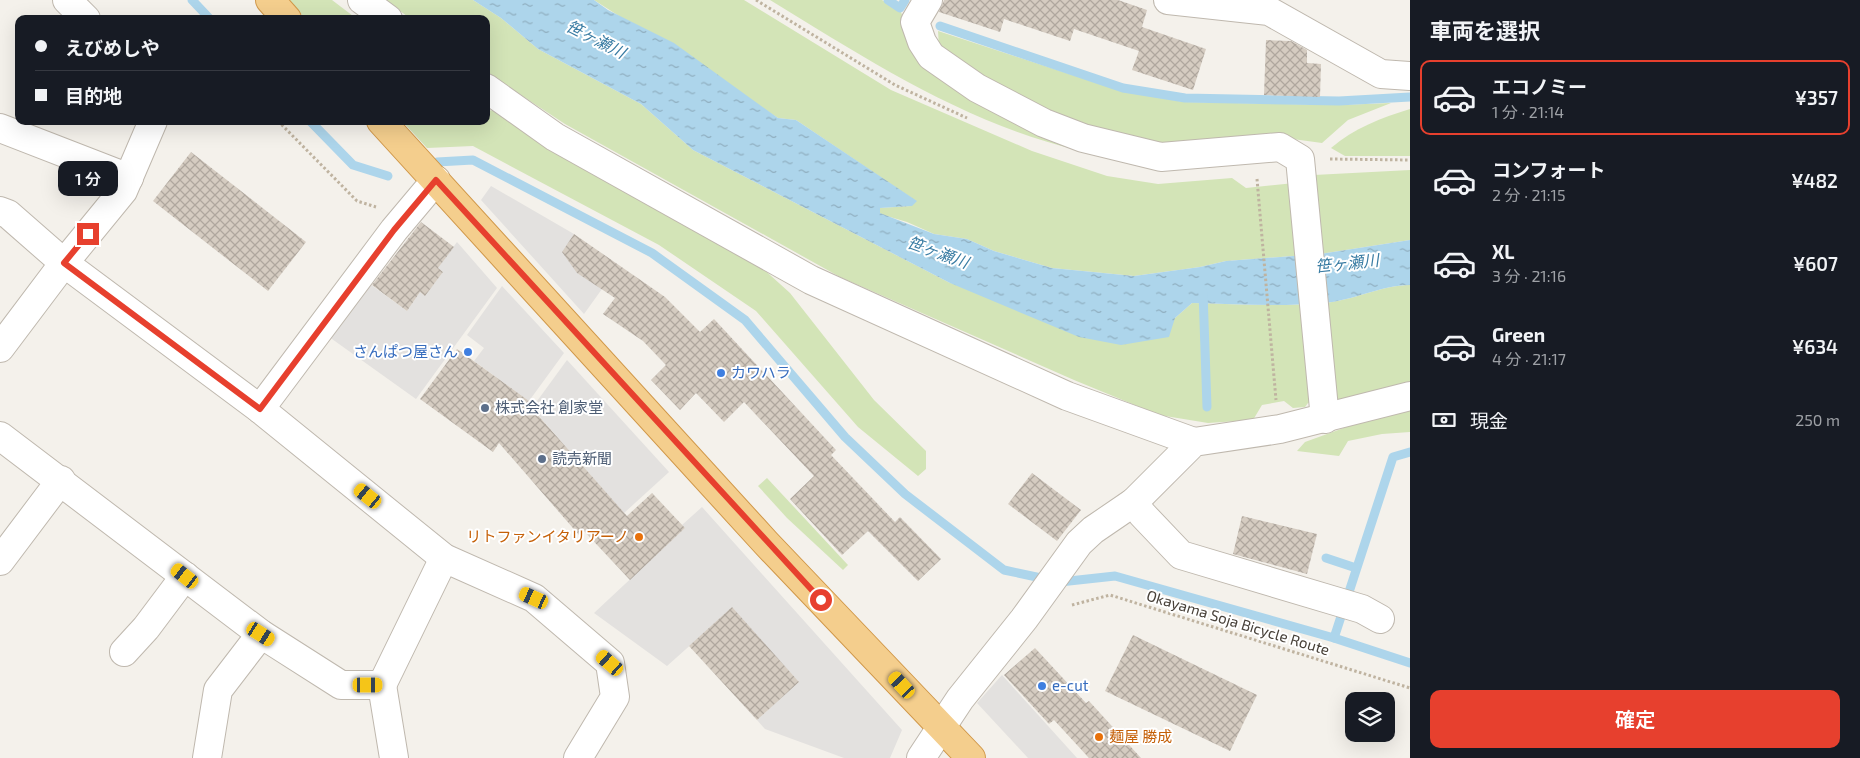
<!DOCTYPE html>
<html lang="ja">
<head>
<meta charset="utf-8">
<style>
	:root { --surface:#171b24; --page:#242831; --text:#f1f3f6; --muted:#9ea1a6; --line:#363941; --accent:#e7402e }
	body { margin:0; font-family:"Exo 2","Noto Sans JP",sans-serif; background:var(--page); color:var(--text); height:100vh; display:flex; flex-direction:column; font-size:19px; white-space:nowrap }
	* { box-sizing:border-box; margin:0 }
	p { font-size:16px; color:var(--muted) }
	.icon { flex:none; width:28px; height:28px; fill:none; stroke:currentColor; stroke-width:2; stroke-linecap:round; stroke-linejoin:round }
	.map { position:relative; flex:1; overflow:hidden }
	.sheet { display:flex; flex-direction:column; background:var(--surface); width:450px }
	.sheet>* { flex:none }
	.top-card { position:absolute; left:15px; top:15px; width:475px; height:110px; border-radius:10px; box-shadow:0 5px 20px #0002; display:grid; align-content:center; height:110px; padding:0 20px; background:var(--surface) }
	.fabs { position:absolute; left:1345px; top:692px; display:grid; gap:10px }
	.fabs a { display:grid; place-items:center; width:50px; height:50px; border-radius:10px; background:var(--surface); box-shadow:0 5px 20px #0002; font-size:25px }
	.end { position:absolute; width:22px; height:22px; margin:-11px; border:6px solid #e7402e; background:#fff; box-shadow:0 0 0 2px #fff }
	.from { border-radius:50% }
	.bubble { position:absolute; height:35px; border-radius:10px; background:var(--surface); box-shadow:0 5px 20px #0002; font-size:16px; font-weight:600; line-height:35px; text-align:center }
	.car { position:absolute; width:15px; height:30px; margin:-15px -8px; border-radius:6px; box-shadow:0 0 4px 1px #0007; background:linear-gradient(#f5c518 24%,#345 0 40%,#f5c518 0 76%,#345 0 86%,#f5c518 0) }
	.top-card b { display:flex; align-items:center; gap:18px; height:48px; font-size:19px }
	.top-card b+b { border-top:1px solid var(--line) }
	.top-card i { width:12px; height:12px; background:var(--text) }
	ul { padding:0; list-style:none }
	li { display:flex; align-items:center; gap:15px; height:75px; margin:0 10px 8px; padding:0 10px; border:2px solid transparent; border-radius:10px }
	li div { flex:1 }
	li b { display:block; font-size:19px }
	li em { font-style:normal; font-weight:600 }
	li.on { border-color:var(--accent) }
	li>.icon { width:45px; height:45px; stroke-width:1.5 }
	h2 { padding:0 20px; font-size:22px; line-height:60px }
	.pay { display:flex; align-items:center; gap:12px; height:55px; padding:0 20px; font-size:19px }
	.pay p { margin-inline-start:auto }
	.button { display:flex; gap:10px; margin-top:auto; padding:10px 20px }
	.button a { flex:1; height:58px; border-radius:10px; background:var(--accent); color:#fff; font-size:20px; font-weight:600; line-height:58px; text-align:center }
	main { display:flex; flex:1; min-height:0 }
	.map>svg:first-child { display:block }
	.grass { fill:#d3e4b7 }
	.parking { fill:#e3e1df }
	.water { fill:url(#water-ripples) }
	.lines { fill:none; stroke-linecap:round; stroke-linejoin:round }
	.stream { stroke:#add5eb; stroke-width:9 }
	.building { fill:url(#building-cross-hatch) }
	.minor-casing { stroke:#bfb8ae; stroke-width:30 }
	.trunk-casing { stroke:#d09748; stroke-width:30 }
	.path { stroke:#bfb3a0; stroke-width:3; stroke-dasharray:2.5 2.5; stroke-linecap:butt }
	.minor { stroke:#fff; stroke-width:28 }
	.trunk { stroke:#f4ce8d; stroke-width:28 }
	.route { stroke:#e7402e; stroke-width:6 }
	.shop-dot { fill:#3f7fe0; stroke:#fff; stroke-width:2 }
	.service-dot { fill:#5c6f8a; stroke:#fff; stroke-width:2 }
	.food-dot { fill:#e8710a; stroke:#fff; stroke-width:2 }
	.labels { text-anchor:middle; stroke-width:4; stroke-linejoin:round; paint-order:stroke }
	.shop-label { font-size:15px; fill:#366cbe; stroke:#fff; text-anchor:start }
	.service-label { font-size:15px; fill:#4e5e75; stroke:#fff; text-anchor:start }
	.food-label { font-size:15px; fill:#c56008; stroke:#fff; text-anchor:end }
	.street-label { font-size:15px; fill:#484139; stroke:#fff }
	.water-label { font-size:16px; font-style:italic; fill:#397ca3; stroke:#fff }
</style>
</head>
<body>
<main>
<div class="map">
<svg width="1410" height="758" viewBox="0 0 1410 758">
	<defs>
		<pattern id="water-ripples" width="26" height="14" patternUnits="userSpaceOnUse" patternTransform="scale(1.25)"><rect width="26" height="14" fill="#add5eb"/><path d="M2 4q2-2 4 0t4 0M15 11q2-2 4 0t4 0" fill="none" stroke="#8faebf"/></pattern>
		<pattern id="building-cross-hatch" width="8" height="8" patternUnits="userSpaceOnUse" patternTransform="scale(1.25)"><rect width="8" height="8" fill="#d5ccc1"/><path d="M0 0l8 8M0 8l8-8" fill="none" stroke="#afa79e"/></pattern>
	</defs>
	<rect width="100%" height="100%" fill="#f4f1eb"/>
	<g class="grass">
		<path d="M 288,0 L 332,0 L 357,19 L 306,19 Z"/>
		<path d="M 385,0 L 473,0 L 501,18 L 538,49 L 641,104 L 693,150 L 950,283 L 1175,318 L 1192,303 C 1235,304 1280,307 1323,303 C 1353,301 1381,285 1410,285 L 1410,383 L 1334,402 L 1332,396 L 1308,403 L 1305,407 L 1293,408 L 1284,401 L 1262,405 L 1253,420 L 1208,423 L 1159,415 L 1074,380 L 840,277 L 565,124 L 486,72 L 486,19 L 411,19 Z"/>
		<path d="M 594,0 L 744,0 L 891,90 L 1032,151 L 1107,176 L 1158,184 L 1232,178 L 1246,188 L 1314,181 L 1314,175 L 1410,170 L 1410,240 L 1320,254 L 1226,261 L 1200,267 L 1134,276 L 1052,268 L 994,251 L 967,239 L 934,234 L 907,222 L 880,214 L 879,208 L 911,206 L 916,201 L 796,120 L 778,118 Z"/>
		<path d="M 770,0 L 882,0 L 901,12 L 912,44 L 1078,148 L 1077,150 C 965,123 868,60 770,0 Z"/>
		<path d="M 938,31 L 1121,91 L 1184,102 L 1340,105 L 1391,103 L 1348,120 L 1322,143 L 1278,137 L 1162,146 L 1089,130 L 984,81 L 939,47 Z"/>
		<path d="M 1410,109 L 1410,156 L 1345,156 L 1331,148 C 1354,128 1381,118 1410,109 Z"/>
		<path d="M 486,110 L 498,111 L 749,256 L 790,293 L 874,400 L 926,451 L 926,469 L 918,476 L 858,427 L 756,311 L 659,245 L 473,146 L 427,148 L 402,121 L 486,121 Z"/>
		<path d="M 1410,404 L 1410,432 L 1382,434 L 1348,441 L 1339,456 L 1297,451 L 1305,442 Z"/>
		<path d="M 767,478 L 848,565 L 843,570 L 787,518 L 758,486 Z"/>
	</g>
	<g class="parking">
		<path d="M 491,186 L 574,234 L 563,252 L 602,289 L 584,314 L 481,200 Z"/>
		<path d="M 457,242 L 497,288 L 416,399 L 325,334 L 367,282 L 407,311 L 420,292 L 425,296 L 443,272 L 438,268 Z"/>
		<path d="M 502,286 L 564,353 L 529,401 L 474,361 L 484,348 L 467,335 Z"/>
		<path d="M 567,360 L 669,472 L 624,513 L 532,408 Z"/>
		<path d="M 702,507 L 902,730 L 890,758 L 844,758 L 765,729 L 757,720 L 799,682 L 732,608 L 667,666 L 594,613 L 685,528 L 682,525 Z"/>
		<path d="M 1002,675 L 1077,758 L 1028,758 L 977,703 Z"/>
	</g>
	<path class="water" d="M 473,0 L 594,0 L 608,10 L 674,43 L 778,118 L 796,120 L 917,201 L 912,206 L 880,208 L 880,213 L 934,234 L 967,239 L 994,251 L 1052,268 L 1134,276 L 1200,267 L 1226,261 L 1320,254 L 1410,240 L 1410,285 C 1381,285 1353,301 1323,303 C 1280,307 1235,304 1192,303 L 1175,318 L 1169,337 L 1121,345 L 1079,337 L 950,283 L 693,150 L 641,104 L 538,49 L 501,18 Z"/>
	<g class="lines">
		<g class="stream">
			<path d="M 192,0 L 210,19"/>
			<path d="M 888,0 L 900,8 L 905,0"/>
			<path d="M 940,26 L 1123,88 L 1185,98 L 1339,101 L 1410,97"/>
			<path d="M 310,121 L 353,165 L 388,176"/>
			<path d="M 437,162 L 473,160 L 652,253 L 745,320 L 845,437 L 905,494 L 1004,570 L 1060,582 L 1115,576 L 1334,638 L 1393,457 L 1410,452"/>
			<path d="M 1203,292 L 1207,407"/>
			<path d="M 1326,558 L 1356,568"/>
			<path d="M 1334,638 L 1410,663"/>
		</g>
	</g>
	<g class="building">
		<path d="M 944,0 L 1118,0 L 1147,10 L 1142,27 L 1206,49 L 1193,90 L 1132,70 L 1139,51 L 1074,29 L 1070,41 L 1004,19 L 1000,32 L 939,12 Z"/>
		<path d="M 1266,40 L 1291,41 L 1307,50 L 1307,63 L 1321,64 L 1320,97 L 1264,95 Z"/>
		<path d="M 191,152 L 306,242 L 268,291 L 153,201 Z"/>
		<path d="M 421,222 L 454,247 L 438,268 L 443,272 L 425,296 L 420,292 L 407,311 L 372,285 Z"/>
		<path d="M 574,234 L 665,297 L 700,332 L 714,319 L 836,450 L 831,455 L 895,522 L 900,517 L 941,559 L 918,581 L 868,531 L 842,555 L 790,499 L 814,476 L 744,402 L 724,422 L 696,393 L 680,410 L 651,380 L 666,365 L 643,341 L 603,314 L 615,298 L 577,273 L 562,252 Z"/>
		<path d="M 457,349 L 529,401 L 528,404 L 627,516 L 652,493 L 685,528 L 630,580 L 584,531 L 579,535 L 499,443 L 493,452 L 420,399 Z"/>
		<path d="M 1032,473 L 1081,510 L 1057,541 L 1008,504 Z"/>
		<path d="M 1242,516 L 1317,534 L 1307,574 L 1233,554 Z"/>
		<path d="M 732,607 L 799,682 L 757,720 L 689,646 Z"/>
		<path d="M 1133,635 L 1257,695 L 1230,751 L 1105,691 Z"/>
		<path d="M 1035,648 L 1086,703 L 1089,701 L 1141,758 L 1089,758 L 1054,720 L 1049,724 L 1004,675 Z"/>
	</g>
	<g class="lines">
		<g class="minor-casing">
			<g id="minor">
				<path d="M 67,0 L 86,19"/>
				<path d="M 362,0 L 388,19"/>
				<path d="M 928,0 L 915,22 L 922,42 L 931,56 L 977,88 L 1044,123 L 1083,138 L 1161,157 L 1280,147 L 1300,159 L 1325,419"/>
				<path d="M 1168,0 L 1269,11 L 1381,74 L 1410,76"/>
				<path d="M 486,88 L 555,137 L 811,280 L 1067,396 L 1194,442"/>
				<path d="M 0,128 L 129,178"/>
				<path d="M 0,211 L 8,214 L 64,263 L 123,191 L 153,121"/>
				<path d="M 0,348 L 64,263 L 260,409 L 444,558 L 534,598 L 610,663 L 615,697 L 578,758"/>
				<path d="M 260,409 L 394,230 L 436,180"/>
				<path d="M 0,436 L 261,634 L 341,685 L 382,685 L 444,558"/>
				<path d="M 1134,502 L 1142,514 L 1181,555 L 1362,609 L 1380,619"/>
				<path d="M 0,561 L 61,480"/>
				<path d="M 124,652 L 146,628 L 185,576"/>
				<path d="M 382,685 L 394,758"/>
				<path d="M 207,758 L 218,690 L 261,634"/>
				<path d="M 921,758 L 960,699 L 1024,619 L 1079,543 L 1093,530 L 1134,502 L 1194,442 L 1280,429 L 1410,396"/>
			</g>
		</g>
		<g class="trunk-casing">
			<g id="trunk">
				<path d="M 270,0 L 287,19"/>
				<path d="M 381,121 L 766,543 L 971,758"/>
			</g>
		</g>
		<g class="path">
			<path d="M 756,0 L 895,85 L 967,118"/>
			<path d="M 278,121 L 357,201 L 376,207"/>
			<path d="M 1330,159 L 1410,160"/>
			<path d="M 1257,179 L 1276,400"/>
			<path d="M 1072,605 L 1110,595 L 1410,688"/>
		</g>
		<use href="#minor" class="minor"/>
		<use href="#trunk" class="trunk"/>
	</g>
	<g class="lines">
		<path class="route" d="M 88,234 L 64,263 L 260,409 L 394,230 L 436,180 L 821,600"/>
	</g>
	<g class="shop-dot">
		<circle cx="468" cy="352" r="5"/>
		<circle cx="721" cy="373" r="5"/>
		<circle cx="1042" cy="686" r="5"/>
	</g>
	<g class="service-dot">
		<circle cx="485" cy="408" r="5"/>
		<circle cx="542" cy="459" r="5"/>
	</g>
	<g class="food-dot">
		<circle cx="639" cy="537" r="5"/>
		<circle cx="1099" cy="737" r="5"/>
	</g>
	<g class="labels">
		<g class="shop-label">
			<text x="458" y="357" text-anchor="end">さんぱつ屋さん</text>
			<text x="731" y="378">カワハラ</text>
			<text x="1052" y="691">e-cut</text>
		</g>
		<g class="service-label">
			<text x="495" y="413">株式会社 創家堂</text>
			<text x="552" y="464">読売新聞</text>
		</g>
		<g class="food-label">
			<text x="629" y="542">リトファンイタリアーノ</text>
			<text x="1109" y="742" text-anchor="start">麺屋 勝成</text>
		</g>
		<g class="street-label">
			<text transform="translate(1238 623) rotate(17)" y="5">Okayama Soja Bicycle Route</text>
		</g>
		<g class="water-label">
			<text transform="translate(596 39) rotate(27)" y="6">笹ヶ瀬川</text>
			<text transform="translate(938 252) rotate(20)" y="6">笹ヶ瀬川</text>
			<text transform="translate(1347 263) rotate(-6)" y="6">笹ヶ瀬川</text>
		</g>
	</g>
</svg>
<div class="fabs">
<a><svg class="icon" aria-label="layers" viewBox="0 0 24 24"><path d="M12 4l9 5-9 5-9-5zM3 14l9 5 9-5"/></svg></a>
</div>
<i class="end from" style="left:821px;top:600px"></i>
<i class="end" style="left:88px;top:234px"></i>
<div class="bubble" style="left:58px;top:161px;width:60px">1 分</div>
<i class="car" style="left:368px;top:496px;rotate:309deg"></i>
<i class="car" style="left:185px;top:576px;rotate:308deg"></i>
<i class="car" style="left:534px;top:598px;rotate:294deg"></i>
<i class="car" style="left:261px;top:634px;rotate:123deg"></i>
<i class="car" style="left:610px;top:663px;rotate:311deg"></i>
<i class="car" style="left:368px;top:685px;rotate:90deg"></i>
<i class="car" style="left:902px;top:685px;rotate:317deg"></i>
<div class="top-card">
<b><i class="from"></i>えびめしや</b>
<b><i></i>目的地</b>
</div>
</div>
<section class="sheet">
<h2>車両を選択</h2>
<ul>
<li class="on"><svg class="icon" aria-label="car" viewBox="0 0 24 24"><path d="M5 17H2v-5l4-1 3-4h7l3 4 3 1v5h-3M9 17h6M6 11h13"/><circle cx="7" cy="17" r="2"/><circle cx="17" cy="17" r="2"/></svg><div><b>エコノミー</b><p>1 分 · 21:14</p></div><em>¥357</em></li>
<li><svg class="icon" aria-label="car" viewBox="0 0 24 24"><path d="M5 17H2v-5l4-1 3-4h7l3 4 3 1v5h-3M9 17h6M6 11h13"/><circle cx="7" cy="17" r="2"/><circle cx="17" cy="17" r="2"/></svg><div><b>コンフォート</b><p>2 分 · 21:15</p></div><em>¥482</em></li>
<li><svg class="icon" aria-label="car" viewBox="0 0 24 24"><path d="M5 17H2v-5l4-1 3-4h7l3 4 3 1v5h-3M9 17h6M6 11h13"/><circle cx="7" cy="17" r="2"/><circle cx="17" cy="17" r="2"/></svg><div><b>XL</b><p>3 分 · 21:16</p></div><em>¥607</em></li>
<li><svg class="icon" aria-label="car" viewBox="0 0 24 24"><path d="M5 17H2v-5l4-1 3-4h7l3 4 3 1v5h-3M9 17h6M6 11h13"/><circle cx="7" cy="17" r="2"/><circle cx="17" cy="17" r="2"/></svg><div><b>Green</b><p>4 分 · 21:17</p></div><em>¥634</em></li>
</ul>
<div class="pay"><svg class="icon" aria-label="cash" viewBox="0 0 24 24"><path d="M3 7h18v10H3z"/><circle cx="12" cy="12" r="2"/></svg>現金<p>250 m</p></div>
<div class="button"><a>確定</a></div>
</section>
</main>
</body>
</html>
